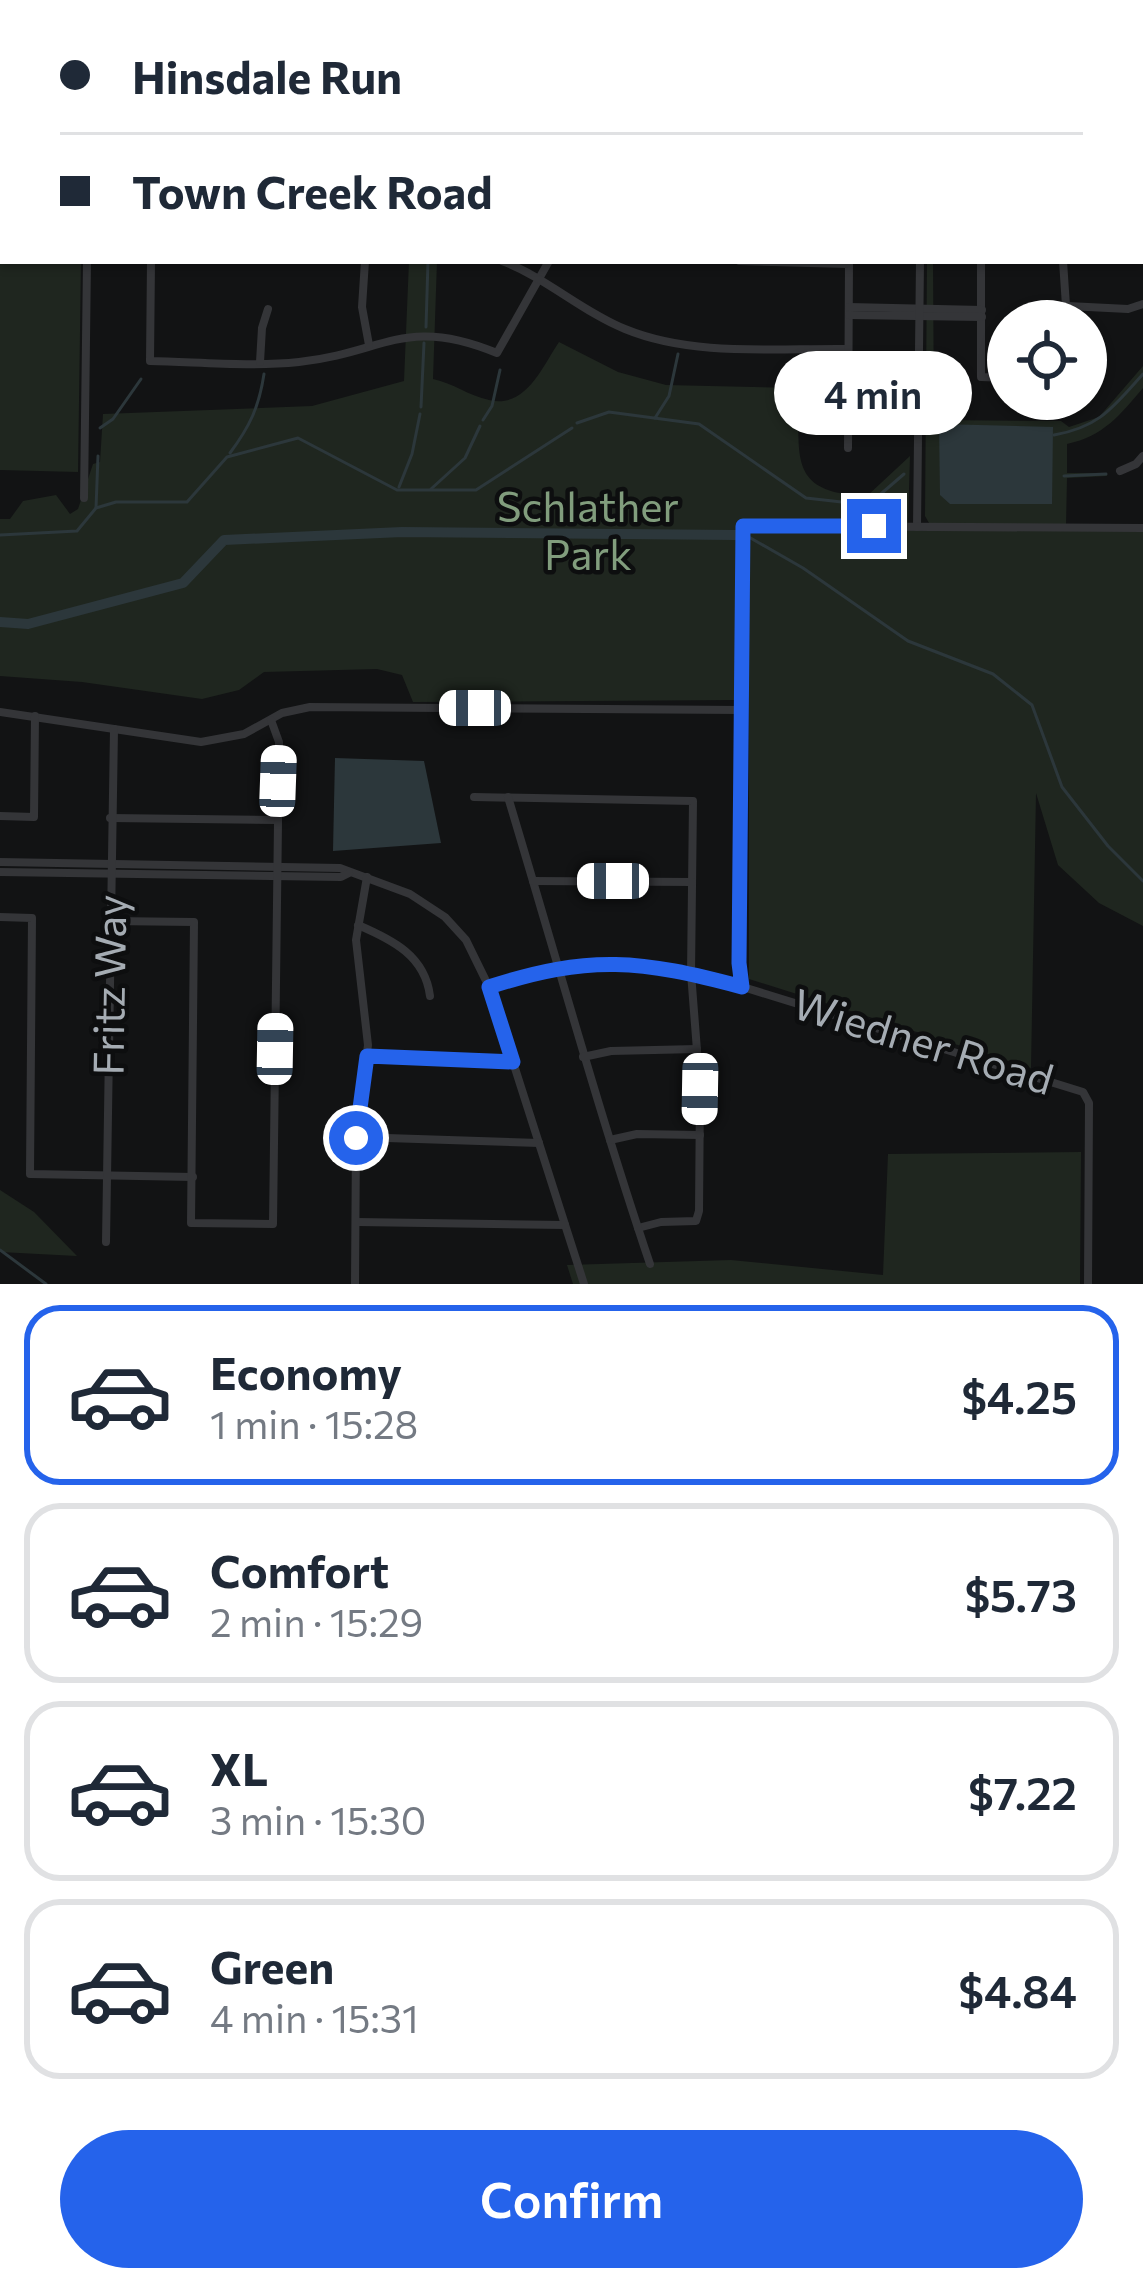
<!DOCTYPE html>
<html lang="en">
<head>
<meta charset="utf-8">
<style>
	:root { --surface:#fff; --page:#f2f2f3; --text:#1f2937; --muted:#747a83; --line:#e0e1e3; --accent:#2563eb }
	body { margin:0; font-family:Commissioner,sans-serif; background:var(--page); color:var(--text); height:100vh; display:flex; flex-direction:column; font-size:45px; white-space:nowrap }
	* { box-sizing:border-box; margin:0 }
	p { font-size:39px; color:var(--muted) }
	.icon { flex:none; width:66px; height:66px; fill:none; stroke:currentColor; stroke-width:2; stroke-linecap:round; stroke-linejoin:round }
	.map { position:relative; height:1284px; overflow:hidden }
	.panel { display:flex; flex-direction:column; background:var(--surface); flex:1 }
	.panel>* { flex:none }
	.hud { position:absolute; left:0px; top:0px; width:1143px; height:264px; box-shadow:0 3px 9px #0004; display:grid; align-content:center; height:264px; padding:0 60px; background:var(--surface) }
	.fabs { position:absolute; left:987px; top:300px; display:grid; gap:24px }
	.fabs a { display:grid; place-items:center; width:120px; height:120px; border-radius:50%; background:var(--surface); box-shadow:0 3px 9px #0004; font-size:60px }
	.end { position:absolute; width:54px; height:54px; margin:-27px; border:15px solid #2563eb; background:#fff; box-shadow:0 0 0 6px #fff }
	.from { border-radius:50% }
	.bubble { position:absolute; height:84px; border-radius:42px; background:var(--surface); box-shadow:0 3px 9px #0004; font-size:39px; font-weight:600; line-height:84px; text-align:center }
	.car { position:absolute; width:36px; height:72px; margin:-36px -18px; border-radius:15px; box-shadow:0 0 9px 3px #0007; background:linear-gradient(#fff 24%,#345 0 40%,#fff 0 76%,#345 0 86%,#fff 0) }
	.hud b { display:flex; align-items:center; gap:42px; height:114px; font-size:45px }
	.hud b+b { border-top:3px solid var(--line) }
	.hud i { width:30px; height:30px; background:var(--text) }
	ul { padding:21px 0 0; list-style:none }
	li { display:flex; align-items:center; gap:36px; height:180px; margin:0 24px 18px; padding:0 36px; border:6px solid var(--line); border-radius:36px }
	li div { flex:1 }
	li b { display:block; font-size:45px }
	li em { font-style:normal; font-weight:600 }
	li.active { border-color:var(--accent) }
	li>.icon { width:108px; height:108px; stroke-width:1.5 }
	.primary-button { display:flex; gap:24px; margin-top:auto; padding:24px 60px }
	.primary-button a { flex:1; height:138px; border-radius:72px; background:var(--accent); color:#fff; font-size:48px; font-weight:600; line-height:138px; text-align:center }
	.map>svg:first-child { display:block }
	.built { fill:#1e1f21 }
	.green { fill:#1f261f }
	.water { fill:#2c373b }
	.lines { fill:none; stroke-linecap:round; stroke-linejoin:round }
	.stream { stroke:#2c373b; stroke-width:3 }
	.river { stroke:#2c373b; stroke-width:10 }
	.minor { stroke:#343538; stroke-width:8 }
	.route { stroke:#2563eb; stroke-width:15 }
	.labels { text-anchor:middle; stroke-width:9; stroke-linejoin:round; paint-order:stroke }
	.park-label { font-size:42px; fill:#819d7d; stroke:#0d0e0f }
	.street-label { font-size:42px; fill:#a5acb3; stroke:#0d0e0f }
</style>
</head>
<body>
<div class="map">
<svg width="1143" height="1284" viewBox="0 0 1143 1284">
	<rect width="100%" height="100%" fill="#121314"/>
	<path class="built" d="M 0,0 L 25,3 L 3,3 L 3,192 Z"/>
	<g class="green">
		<path d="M 0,206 L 3,261 L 81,261 L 78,472 L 0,470 Z"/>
		<path d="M 409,261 L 437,261 L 433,379 C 453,383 469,396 489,400 C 526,409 542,367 559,342 L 618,372 L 666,385 L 798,388 C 801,454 784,493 867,496 L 910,456 L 908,523 L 737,521 L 735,700 L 413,702 L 402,675 L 377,669 L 264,672 L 239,690 L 202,699 L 82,682 L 0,676 L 0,519 L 10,519 L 23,501 L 56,495 L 70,514 L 78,509 L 93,464 L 100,462 L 103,414 L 312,406 L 404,381 Z"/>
		<path d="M 927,261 L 933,261 L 934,420 L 1061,421 L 1069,427 L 1099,417 L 1143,366 L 1143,388 C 1120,415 1104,436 1067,444 L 1067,473 L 1106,473 L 1107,476 L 1067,478 L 1066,526 L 929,523 L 925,516 Z"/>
		<path d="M 749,530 L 1143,531 L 1143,926 L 1099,903 L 1058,865 L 1036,793 L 1031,1068 L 749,979 Z"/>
		<path d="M 1081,1152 L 1080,1284 L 573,1284 L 567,1265 L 731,1260 L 883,1275 L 888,1154 Z"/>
		<path d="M 0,1190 L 34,1212 L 77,1256 L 0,1252 Z"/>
	</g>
	<g class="water">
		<path d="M 939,424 L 1053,427 L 1052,504 L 950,504 L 940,495 Z"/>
		<path d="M 335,758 L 424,761 L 441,843 L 333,851 Z"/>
	</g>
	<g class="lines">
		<g class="stream">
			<path d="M 740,0 L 746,3"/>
			<path d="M 560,3 L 562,0"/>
			<path d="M 426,327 L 428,261"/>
			<path d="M 421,407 L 424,343"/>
			<path d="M 655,418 L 669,396 L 678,354"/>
			<path d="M 483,420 L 492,406 L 500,370"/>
			<path d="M 577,423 L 609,412 L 699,424 L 806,498 L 868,505 L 904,474"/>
			<path d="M 100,428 L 113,419 L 141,379"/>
			<path d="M 1054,435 C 1100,427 1113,407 1143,374"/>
			<path d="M 230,453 C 250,426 259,407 264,374"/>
			<path d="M 1064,476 L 1106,474"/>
			<path d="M 399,487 L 412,454 L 420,414"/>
			<path d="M 431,489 L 465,458 L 480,426"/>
			<path d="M 96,508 L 98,456"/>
			<path d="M 0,535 L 77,531 L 96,508 L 116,502 L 187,502 L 227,457 L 298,438 L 397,490 L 476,490 L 572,428"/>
			<path d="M 747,536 L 803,568 L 908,641 L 993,674 L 1032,705 L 1062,787 L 1108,846 L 1143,881"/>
			<path d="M 0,1250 L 46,1284"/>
		</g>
		<path class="river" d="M 0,622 L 28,624 L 183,583 L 224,540 L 402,532 L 736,535"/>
		<g class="minor">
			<path d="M 30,0 L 30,3"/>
			<path d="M 40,0 L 41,3"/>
			<path d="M 97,0 L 98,3"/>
			<path d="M 623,0 L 628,3"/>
			<path d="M 203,3 L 204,0"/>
			<path d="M 290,3 L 290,0"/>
			<path d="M 375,3 L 375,0"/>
			<path d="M 497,3 L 500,0"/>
			<path d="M 616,3 L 617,0"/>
			<path d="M 689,3 L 691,0"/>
			<path d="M 1077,3 L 1077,0"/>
			<path d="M 1135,3 L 1135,0"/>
			<path d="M 0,198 L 3,198"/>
			<path d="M 151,261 L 150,361 C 199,362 251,367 299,362 C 384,353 405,315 497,353 L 549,261"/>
			<path d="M 365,261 L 362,307 L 369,345"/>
			<path d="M 502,261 C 547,278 581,311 625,329 C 693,357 775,348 848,349"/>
			<path d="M 739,261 L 849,264 L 848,448"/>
			<path d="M 981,261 L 981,377 L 1008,378"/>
			<path d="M 1063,261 L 1067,321"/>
			<path d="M 1068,306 L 1128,309 L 1143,304"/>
			<path d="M 849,307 L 982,310"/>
			<path d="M 849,315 L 982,317"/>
			<path d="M 260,362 L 262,328 L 268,309"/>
			<path d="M 1120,471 L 1136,464 L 1143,456"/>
			<path d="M 84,498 L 87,261"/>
			<path d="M 917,527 L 920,261"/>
			<path d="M 0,712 L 201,742 L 244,734 L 282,713 L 310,707 L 742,710"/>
			<path d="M 474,797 L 693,801 L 691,973 L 700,1089 L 699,1211 L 696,1221 L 661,1222 L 638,1228"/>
			<path d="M 508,797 C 555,953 598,1110 650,1264"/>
			<path d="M 0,816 L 34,817 L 35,716"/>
			<path d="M 110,818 L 277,820"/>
			<path d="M 0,862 L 340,868 L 410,894 L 445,917 L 466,940 L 489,987 L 584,1284"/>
			<path d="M 0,872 L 341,877 L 349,873"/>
			<path d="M 533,881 L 692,882"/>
			<path d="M 0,917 L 32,918 L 30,1174 L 193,1177"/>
			<path d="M 110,921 L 194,922 L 191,1223 L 273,1224 L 279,742 L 271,720"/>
			<path d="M 358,925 C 393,940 425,956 430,996"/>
			<path d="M 489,987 C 590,955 640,960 741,987"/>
			<path d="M 367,1056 L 513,1062"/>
			<path d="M 583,1057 L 611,1051 L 697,1049"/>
			<path d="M 356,1137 L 539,1143"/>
			<path d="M 610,1140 L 637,1134 L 700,1135"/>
			<path d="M 357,1222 L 565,1225"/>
			<path d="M 106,1242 L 114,729"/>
			<path d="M 355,1284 L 356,1137 L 368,1045 L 356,940 L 367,877"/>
			<path d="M 1088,1284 L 1089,1103 L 1083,1092 L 743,987 L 739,963 L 743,526 L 1143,528"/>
		</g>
	</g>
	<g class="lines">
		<path class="route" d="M 356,1138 L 367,1056 L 513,1062 L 489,987 C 590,954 641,960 742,987 L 739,963 L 743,526 L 874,526"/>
	</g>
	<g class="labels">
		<g class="park-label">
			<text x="588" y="522">Schlather<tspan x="588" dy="48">Park</tspan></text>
		</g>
		<g class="street-label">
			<text transform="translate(110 985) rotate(-89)" y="15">Fritz Way</text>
			<text transform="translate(923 1042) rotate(17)" y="15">Wiedner Road</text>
		</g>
	</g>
</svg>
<div class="fabs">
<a><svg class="icon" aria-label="locate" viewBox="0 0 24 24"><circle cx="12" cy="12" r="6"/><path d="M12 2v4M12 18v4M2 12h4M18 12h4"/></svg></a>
</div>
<i class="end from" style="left:356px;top:1138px"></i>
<i class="end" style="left:874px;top:526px"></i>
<div class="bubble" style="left:774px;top:351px;width:198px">4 min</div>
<i class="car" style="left:475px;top:708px;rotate:270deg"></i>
<i class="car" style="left:278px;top:781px;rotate:2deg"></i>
<i class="car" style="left:613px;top:881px;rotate:270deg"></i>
<i class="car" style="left:275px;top:1049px;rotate:1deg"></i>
<i class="car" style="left:700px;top:1089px;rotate:181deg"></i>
<div class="hud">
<b><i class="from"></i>Hinsdale Run</b>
<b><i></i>Town Creek Road</b>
</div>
</div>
<section class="panel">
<ul>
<li class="active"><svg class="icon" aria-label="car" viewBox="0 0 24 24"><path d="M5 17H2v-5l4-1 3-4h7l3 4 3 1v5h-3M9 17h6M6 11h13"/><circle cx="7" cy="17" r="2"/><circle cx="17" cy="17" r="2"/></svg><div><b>Economy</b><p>1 min · 15:28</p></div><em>$4.25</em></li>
<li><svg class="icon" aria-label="car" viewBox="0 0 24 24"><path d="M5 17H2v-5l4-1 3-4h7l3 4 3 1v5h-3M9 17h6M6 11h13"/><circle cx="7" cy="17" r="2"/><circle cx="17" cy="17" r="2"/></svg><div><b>Comfort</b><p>2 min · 15:29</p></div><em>$5.73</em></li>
<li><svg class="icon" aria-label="car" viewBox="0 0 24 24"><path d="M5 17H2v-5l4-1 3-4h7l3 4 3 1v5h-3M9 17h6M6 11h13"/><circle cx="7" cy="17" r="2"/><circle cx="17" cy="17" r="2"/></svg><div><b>XL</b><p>3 min · 15:30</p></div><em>$7.22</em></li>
<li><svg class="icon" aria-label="car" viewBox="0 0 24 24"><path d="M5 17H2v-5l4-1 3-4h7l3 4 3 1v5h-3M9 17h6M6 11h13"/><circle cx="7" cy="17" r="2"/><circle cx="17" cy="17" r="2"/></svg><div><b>Green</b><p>4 min · 15:31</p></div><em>$4.84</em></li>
</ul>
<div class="primary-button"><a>Confirm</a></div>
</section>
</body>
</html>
